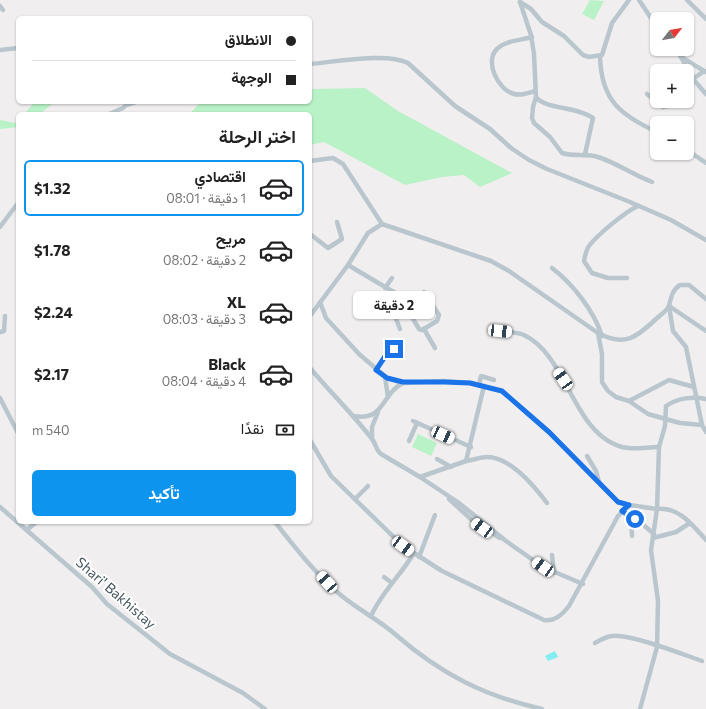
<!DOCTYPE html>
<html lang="ar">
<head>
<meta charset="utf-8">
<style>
	:root { --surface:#fff; --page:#f6f6f6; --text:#222; --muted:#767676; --line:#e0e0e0; --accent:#0c94ee }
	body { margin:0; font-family:Commissioner,Vazirmatn,sans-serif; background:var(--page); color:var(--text); direction:rtl; height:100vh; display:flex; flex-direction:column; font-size:15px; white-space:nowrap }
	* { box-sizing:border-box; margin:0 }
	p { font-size:13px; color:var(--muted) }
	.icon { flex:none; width:22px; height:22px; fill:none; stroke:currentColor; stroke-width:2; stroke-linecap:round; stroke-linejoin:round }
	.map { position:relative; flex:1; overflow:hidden; direction:ltr }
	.details { position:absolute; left:16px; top:112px; width:296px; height:412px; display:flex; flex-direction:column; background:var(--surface); border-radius:6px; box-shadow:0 1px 3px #0004; direction:rtl }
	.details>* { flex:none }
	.guide { position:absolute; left:16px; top:16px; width:296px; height:88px; border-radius:6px; box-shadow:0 1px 3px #0004; direction:rtl; display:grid; align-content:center; height:88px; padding:0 16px; background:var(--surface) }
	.needle { width:26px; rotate:59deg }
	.controls { position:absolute; left:650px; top:12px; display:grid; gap:8px }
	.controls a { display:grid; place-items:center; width:44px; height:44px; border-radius:6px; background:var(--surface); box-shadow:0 1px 3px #0004; font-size:20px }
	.end { position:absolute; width:18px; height:18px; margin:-9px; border:5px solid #1a73e8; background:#fff; box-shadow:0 0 0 2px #fff }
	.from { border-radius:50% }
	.bubble { position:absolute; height:28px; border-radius:6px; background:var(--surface); box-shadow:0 1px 3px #0004; font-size:13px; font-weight:700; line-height:28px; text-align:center; direction:rtl }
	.car { position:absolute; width:12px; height:24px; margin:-12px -6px; border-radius:5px; box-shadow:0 0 3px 1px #0007; background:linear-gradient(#fff 24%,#345 0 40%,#fff 0 76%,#345 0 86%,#fff 0) }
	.guide b { display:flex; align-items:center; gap:14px; height:38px; font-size:15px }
	.guide b+b { border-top:1px solid var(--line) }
	.guide i { width:10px; height:10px; background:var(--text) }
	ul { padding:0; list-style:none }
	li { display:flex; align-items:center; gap:12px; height:56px; margin:0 8px 6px; padding:0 8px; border:2px solid transparent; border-radius:6px }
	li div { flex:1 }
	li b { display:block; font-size:15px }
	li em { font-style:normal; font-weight:700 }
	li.current { border-color:var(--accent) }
	li>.icon { width:36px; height:36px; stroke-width:1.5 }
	h2 { padding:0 16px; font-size:18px; line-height:48px }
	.pay { display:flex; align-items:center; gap:10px; height:44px; padding:0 16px; font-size:15px }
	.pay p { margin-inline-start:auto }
	.action { display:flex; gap:8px; margin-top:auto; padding:8px 16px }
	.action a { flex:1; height:46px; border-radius:6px; background:var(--accent); color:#fff; font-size:16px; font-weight:700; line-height:46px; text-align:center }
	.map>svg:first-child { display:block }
	.green { fill:#b9f2c6 }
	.water { fill:#83eef2 }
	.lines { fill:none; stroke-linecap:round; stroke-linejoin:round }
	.minor { stroke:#b9c6cd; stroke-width:4.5 }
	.route { stroke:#1a73e8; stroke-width:5 }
	.labels { text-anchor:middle; stroke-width:4; stroke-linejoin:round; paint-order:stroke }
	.street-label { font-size:14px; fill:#45565d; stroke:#fff }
</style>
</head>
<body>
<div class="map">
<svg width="706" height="709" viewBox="0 0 706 709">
	<rect width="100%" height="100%" fill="#f1eeef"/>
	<g class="green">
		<path d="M 590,0 L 604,1 L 594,20 L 582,14 Z"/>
		<path d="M 365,88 L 398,111 L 512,173 L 480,187 L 464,175 L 442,177 L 405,185 L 324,142 L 310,145 L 310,114 L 189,114 L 201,102 L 310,102 L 310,89 Z"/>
		<path d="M 35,102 L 57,102 L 52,104 L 40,114 L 24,114 Z"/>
		<path d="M 0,120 L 15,123 L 18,120 L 18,127 L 0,129 Z"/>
		<path d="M 418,434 L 437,443 L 431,456 L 412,447 Z"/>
	</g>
	<path class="water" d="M 555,651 L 558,657 L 548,661 L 545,656 Z"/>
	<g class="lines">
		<g class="minor">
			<path d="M 639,0 L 657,27"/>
			<path d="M 687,0 L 706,19"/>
			<path d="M 520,2 L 531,35 L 534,54 L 536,97 L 533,107 L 532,118 L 534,123 L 550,137 L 562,153 C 574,157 586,153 598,157 C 617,163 633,175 652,182"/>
			<path d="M 520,2 L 531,9 L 542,22 L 564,36 L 583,55 L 589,57 L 602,55 L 612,23 L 629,0"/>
			<path d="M 0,6 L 3,10"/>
			<path d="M 532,37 C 521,40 504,41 497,49 C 484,61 498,90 514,94 C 521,96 528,93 535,91"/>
			<path d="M 675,49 L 681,57 L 706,72"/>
			<path d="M 0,50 L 18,48"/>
			<path d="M 600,56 C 601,100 620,115 657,132"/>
			<path d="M 681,57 L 693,79"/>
			<path d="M 310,64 C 335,62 386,52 408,63 L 455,106 L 490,129 L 511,148 L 529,160 L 547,169 L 630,202 L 671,220 L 706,240"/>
			<path d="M 704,71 L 693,79 L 706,94"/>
			<path d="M 647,94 L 663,107 L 667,106 L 670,101"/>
			<path d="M 536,97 C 544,109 579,107 593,118 L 585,154"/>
			<path d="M 126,105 L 136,102"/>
			<path d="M 109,114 L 123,108 L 129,102"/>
			<path d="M 687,150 L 706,163"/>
			<path d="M 310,161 L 333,158 L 343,164 L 382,224"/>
			<path d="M 0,227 L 18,203"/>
			<path d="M 310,234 L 328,248 L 342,239 L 337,222"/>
			<path d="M 348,265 L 397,294 L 402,300 L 419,329 L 422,330 L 437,321 L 439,315 L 424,292"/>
			<path d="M 552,268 C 573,284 594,311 602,336"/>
			<path d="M 627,278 L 608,278 L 592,273 L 584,261 C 585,256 586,250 589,246 C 597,235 625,212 638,206"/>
			<path d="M 385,288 L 392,278"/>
			<path d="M 320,302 L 326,318 L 359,354 L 387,378 L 403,383 L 444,381 L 470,383 L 502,391 L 549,432 L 618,502 L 629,505 L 657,509 L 659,447 L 665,426 L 666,406 C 677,398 694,396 706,399"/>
			<path d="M 418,305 L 429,298"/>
			<path d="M 669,306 L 673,331 L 686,347 L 702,425 L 706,432"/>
			<path d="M 669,306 L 706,331"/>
			<path d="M 310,316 L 348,265 L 368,233 L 382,224 L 491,261 L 509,271 L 598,333 C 624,347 636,338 656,319 C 659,316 667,311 669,306 C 671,298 672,290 680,285 L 689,285 L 706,299"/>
			<path d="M 385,317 L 400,297"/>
			<path d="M 400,329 L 393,311 L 402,300"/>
			<path d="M 424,329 L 435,348"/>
			<path d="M 500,331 C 508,332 516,332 524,335 C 566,355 572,427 616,445 C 629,451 645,447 659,447"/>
			<path d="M 0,332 L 4,331 L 5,316"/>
			<path d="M 598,333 L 602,354 L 602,382 L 608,391 L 616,397 L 629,401 L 648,414 L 680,423 L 702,425"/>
			<path d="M 310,368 C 330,392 353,414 372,439 C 376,444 376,450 381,454 L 420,477 L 459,503 L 506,541 L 543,567 L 583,584"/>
			<path d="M 376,370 L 388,352 L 403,345"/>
			<path d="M 385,377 L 388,397"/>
			<path d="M 479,385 L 481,376 L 494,380"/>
			<path d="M 0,398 L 18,433"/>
			<path d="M 629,401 L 669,380 L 694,387"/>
			<path d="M 353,416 C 385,422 381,394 403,383"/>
			<path d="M 413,421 L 471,447"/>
			<path d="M 372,439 L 372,427 L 378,412"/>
			<path d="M 310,440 L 331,476 L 403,546 L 442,571 L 544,620 C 554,622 563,614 569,606 L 618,516 L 629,505"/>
			<path d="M 409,441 L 417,423"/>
			<path d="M 587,456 L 596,471 L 599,482"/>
			<path d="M 437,459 L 451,467"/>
			<path d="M 466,461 C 474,460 480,457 487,457 C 510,457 535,487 547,503"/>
			<path d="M 420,477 L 466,461 L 484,386"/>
			<path d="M 355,499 L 368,486"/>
			<path d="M 449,499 L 474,522 L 500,538"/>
			<path d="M 0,507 L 92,587 L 107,604 L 170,654 L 243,693 L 265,709"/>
			<path d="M 622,511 L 631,518 L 632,536"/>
			<path d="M 631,518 L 640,522 L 654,534"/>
			<path d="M 275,522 C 294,546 314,572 337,592 C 355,608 378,619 396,635 C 441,674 484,696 542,709"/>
			<path d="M 27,530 L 36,522"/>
			<path d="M 653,538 L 676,532 L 690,523"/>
			<path d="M 552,555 L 554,573"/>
			<path d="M 419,557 L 435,515"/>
			<path d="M 384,577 L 392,583"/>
			<path d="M 371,616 C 381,593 401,575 414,553"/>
			<path d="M 595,643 C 600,640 605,637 612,636 C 631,634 682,654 702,661"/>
			<path d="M 640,709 L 657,647 L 658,601 L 651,550 L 657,509 C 680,507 692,525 706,540"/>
		</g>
	</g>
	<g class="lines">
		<path class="route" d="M 394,349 L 388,352 L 376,370 L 387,378 L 403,382 L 444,382 L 470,383 L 502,391 L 549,432 L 618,502 L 629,505 L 622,511 L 635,519"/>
	</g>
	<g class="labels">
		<g class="street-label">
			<text transform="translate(116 593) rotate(41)" y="5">Shari' Bakhistay</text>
		</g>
	</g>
</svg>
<div class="controls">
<a><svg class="needle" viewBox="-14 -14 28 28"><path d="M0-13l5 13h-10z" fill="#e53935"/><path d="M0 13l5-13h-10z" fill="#767676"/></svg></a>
<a>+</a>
<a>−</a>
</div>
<i class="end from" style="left:635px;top:519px"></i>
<i class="end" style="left:394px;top:349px"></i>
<div class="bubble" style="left:353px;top:291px;width:82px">2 دقيقة</div>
<i class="car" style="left:500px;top:331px;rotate:96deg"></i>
<i class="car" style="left:563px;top:379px;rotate:326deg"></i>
<i class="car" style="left:443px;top:435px;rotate:114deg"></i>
<i class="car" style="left:482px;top:528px;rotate:306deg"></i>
<i class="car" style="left:403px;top:546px;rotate:126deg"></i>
<i class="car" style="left:543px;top:567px;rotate:305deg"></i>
<i class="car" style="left:327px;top:582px;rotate:318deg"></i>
<div class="guide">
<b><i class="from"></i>الانطلاق</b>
<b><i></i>الوجهة</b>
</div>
<section class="details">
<h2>اختر الرحلة</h2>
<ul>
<li class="current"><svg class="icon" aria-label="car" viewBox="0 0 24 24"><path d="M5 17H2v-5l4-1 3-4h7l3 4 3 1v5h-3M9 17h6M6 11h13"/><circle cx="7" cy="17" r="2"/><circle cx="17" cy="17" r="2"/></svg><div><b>اقتصادي</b><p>1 دقيقة · 08:01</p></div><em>$1.32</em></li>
<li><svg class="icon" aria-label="car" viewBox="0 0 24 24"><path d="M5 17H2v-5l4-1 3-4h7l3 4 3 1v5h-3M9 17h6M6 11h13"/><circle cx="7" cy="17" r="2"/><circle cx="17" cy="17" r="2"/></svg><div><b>مريح</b><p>2 دقيقة · 08:02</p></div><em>$1.78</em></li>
<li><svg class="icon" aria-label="car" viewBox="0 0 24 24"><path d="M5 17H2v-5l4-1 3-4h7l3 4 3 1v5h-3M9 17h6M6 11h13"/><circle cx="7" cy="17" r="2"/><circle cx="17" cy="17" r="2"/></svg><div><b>XL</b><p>3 دقيقة · 08:03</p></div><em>$2.24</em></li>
<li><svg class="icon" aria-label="car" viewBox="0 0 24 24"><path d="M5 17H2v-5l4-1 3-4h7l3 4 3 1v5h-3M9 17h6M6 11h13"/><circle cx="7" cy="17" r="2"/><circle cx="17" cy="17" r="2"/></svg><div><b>Black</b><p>4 دقيقة · 08:04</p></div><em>$2.17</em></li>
</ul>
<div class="pay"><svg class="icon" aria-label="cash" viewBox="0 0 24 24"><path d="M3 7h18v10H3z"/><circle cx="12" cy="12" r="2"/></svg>نقدًا<p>540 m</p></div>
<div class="action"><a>تأكيد</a></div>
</section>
</div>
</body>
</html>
